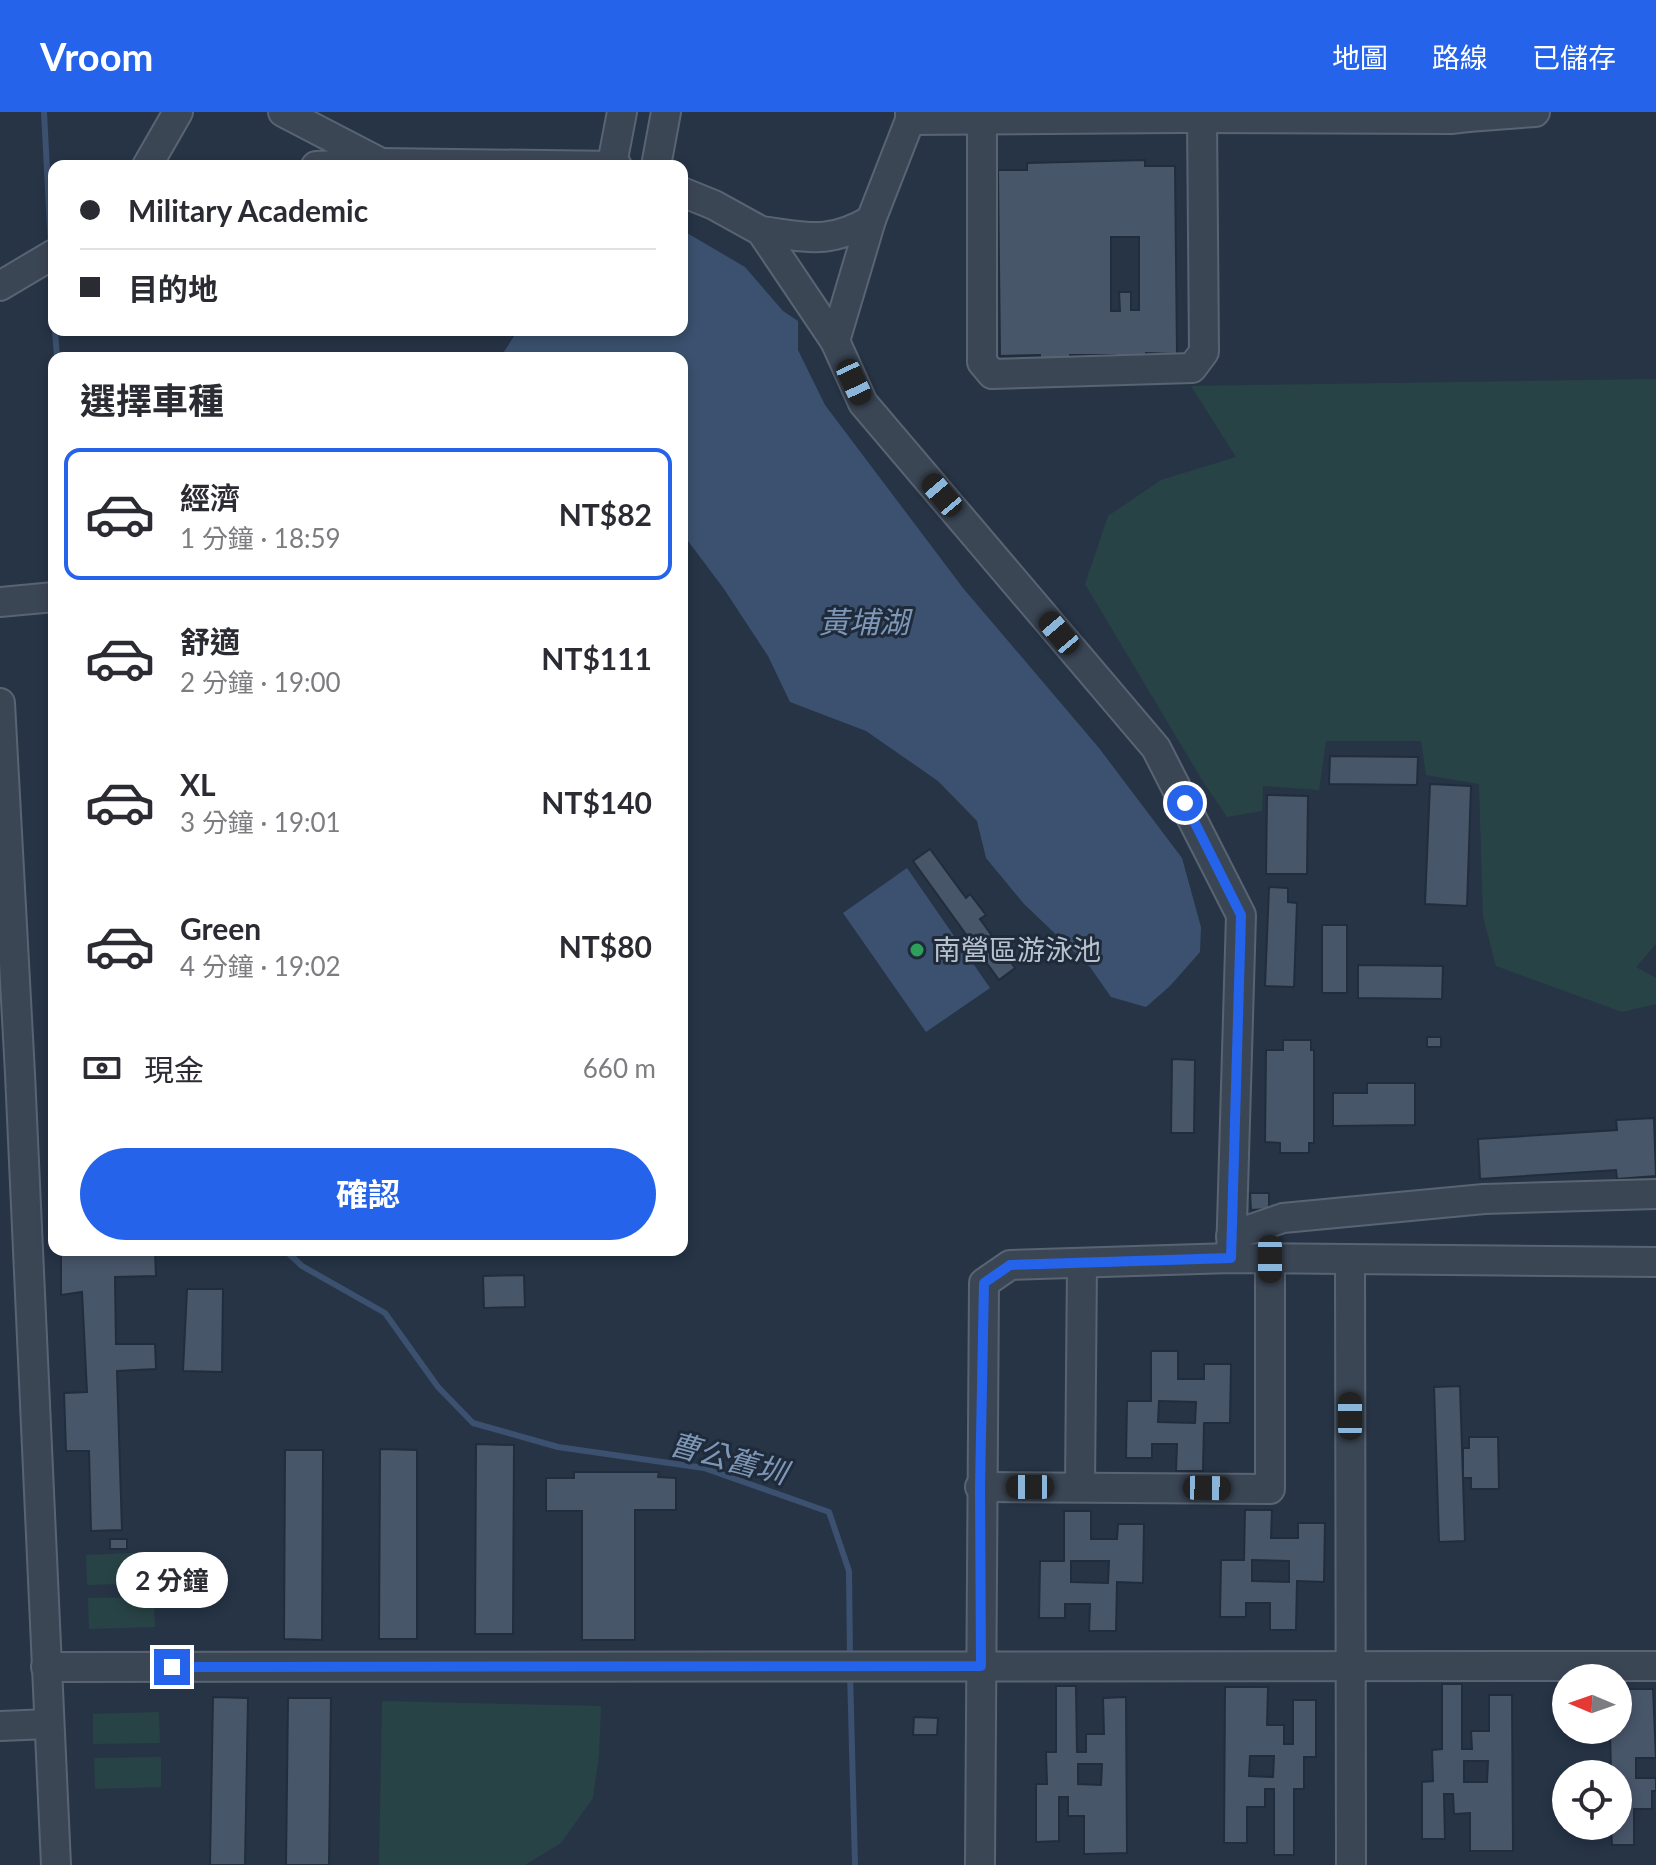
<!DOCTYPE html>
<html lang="zh-TW">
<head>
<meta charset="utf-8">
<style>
	:root { --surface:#fff; --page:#f2f2f3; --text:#2b2b33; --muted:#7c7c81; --line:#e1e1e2; --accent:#2563eb }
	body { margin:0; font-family:Lato,"Noto Sans TC",sans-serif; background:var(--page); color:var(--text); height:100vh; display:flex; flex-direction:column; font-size:30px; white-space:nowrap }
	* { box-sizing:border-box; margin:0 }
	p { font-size:26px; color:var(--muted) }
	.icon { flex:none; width:44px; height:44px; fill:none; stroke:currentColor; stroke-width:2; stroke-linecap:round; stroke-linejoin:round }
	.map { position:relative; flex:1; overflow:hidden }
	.details { position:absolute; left:48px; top:240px; width:640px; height:904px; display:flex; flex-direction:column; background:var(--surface); border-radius:16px; box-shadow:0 4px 12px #0003 }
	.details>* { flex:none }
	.guide { position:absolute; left:48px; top:48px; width:640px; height:176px; border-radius:16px; box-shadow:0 4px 12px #0003; display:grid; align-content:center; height:176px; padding:0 32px; background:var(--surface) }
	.needle { width:52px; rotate:272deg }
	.tools { position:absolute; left:1552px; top:1552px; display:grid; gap:16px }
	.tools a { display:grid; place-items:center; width:80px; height:80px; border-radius:50%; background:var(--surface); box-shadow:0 4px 12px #0003; font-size:40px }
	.end { position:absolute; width:36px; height:36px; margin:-18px; border:10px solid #2563eb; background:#fff; box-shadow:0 0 0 4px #fff }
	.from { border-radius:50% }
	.bubble { position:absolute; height:56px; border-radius:28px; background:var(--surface); box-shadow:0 4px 12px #0003; font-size:26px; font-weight:700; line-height:56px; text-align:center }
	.car { position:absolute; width:24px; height:48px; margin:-24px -12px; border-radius:10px; box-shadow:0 0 6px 2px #0007; background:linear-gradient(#222 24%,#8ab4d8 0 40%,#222 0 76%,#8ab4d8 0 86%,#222 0) }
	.guide b { display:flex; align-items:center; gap:28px; height:76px; font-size:30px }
	.guide b+b { border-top:2px solid var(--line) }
	.guide i { width:20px; height:20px; background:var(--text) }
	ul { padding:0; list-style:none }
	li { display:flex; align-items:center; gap:24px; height:132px; margin:0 16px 12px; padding:0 16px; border:4px solid transparent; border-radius:16px }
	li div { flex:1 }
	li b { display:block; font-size:30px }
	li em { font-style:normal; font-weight:700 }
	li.on { border-color:var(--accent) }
	li>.icon { width:72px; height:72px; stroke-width:1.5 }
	h2 { padding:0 32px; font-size:36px; line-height:96px }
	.pay { display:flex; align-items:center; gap:20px; height:88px; padding:0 32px; font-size:30px }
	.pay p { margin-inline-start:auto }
	.primary-button { display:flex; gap:16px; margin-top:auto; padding:16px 32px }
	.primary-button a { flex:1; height:92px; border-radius:48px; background:var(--accent); color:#fff; font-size:32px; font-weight:700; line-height:92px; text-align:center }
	header { display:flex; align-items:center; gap:48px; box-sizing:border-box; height:112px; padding:0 40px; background:var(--accent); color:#fff }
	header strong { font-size:38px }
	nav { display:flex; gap:44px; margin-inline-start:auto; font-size:28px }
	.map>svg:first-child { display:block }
	.green { fill:#284346 }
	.water { fill:#3b516f }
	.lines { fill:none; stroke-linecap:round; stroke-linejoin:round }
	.stream { stroke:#3b516f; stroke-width:6 }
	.building { fill:#48566a; stroke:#212d3c; stroke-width:2; fill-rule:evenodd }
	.minor-casing { stroke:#596472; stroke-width:32 }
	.minor { stroke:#3b4655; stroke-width:28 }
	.route { stroke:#2563eb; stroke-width:10 }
	.leisure-dot { fill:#2e9e5b; stroke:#1f2b3a; stroke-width:3 }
	.labels { text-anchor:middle; stroke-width:6; stroke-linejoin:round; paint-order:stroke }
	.poi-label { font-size:28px; fill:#b8c1ce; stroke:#1f2b3a; text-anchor:start }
	.water-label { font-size:30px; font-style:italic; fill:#7e97b7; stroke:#1f2b3a }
</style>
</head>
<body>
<header>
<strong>Vroom</strong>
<nav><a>地圖</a><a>路線</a><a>已儲存</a></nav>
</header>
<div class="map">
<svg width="1656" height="1753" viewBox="0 0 1656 1753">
	<rect width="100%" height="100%" fill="#263446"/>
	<g class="green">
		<path d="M 1656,267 L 1656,832 L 1636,855 L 1656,866 L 1656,892 L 1622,900 L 1496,854 L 1483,805 L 1479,672 L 1426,663 L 1421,629 L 1326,629 L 1319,678 L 1263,674 L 1262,699 L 1227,705 L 1202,668 L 1085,472 L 1108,404 L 1161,368 L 1236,345 L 1191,274 Z"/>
		<path d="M 153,1440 L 154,1471 L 87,1473 L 86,1443 Z"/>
		<path d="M 154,1485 L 155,1515 L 89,1517 L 88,1486 Z"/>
		<path d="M 382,1589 L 601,1594 L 599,1643 L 593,1686 L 561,1731 L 525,1753 L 379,1753 Z"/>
		<path d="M 159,1600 L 160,1631 L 93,1632 L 93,1602 Z"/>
		<path d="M 161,1645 L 161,1675 L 95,1677 L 94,1646 Z"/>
	</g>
	<g class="water">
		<path d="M 682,118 L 745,155 L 783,199 L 798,209 L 798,238 L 825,293 L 963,476 L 1099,636 L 1182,746 L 1201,815 L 1200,840 L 1170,874 L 1146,895 L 1111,885 L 1090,855 L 1024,792 L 986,746 L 977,709 L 938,669 L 866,619 L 790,590 L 768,544 L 724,477 L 682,421 L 682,246 L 500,246 L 518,218 L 682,218 Z"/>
		<path d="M 907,756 L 990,876 L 926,920 L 843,801 Z"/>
	</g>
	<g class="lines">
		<g class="stream">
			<path d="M 44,0 L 51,136"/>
			<path d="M 52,151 L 54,192"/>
			<path d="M 55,218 L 57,246"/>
			<path d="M 285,1138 L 302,1154 L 385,1201 L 438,1275 L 473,1311 L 558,1335 L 704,1356 L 829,1400 L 849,1459 L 850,1545"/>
			<path d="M 850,1560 L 855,1753"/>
		</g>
	</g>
	<g class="building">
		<path d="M 1145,48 L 1145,54 L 1175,54 L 1177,242 L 1146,241 L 1147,249 L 1116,249 L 1115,243 L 1070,243 L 1070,250 L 1040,252 L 1040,243 L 1000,244 L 998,58 L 1027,58 L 1027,51 ZM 1111,125 L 1139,125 L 1139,198 L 1131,198 L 1131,180 L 1119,180 L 1120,199 L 1111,199 Z"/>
		<path d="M 1330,644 L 1418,645 L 1417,673 L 1329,672 Z"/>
		<path d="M 1430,672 L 1471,674 L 1467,794 L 1425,792 Z"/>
		<path d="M 1267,683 L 1308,684 L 1307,762 L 1266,762 Z"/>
		<path d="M 930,737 L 966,786 L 970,782 L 986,803 L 980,807 L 1015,856 L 999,868 L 913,749 Z"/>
		<path d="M 1269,775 L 1288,776 L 1288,790 L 1297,791 L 1294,875 L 1265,874 Z"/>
		<rect x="1322" y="813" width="25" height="68"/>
		<path d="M 1358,853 L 1443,854 L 1442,887 L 1358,886 Z"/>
		<rect x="1427" y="925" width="14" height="10"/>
		<path d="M 1283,928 L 1311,928 L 1311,938 L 1314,938 L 1314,1031 L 1309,1031 L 1309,1041 L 1280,1041 L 1280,1031 L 1265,1030 L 1266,938 L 1283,938 Z"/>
		<path d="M 1172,947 L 1195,948 L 1194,1021 L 1171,1021 Z"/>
		<path d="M 1367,971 L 1415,971 L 1415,1013 L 1333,1014 L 1333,981 L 1367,981 Z"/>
		<path d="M 1654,1006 L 1656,1064 L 1617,1067 L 1616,1058 L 1480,1067 L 1478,1027 L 1617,1018 L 1616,1008 Z"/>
		<path d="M 1250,1081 L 1269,1081 L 1269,1097 L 1251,1098 Z"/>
		<path d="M 61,1138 L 155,1138 L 156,1164 L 115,1165 L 116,1232 L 155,1232 L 156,1257 L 117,1259 L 122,1418 L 91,1419 L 89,1339 L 66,1339 L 64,1281 L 87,1280 L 82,1180 L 61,1183 Z"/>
		<path d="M 524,1163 L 525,1195 L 484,1196 L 483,1164 Z"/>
		<path d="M 187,1177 L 223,1177 L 222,1260 L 183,1259 Z"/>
		<path d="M 1151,1239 L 1178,1239 L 1178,1267 L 1204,1267 L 1204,1252 L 1231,1252 L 1230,1311 L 1204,1311 L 1203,1359 L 1176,1359 L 1177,1332 L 1152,1332 L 1152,1346 L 1126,1346 L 1127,1289 L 1151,1289 ZM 1159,1289 L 1196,1290 L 1195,1311 L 1158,1310 Z"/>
		<path d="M 1460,1274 L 1465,1429 L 1439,1430 L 1434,1275 Z"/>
		<path d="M 1469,1325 L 1498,1325 L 1499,1377 L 1471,1377 L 1471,1366 L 1463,1366 L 1463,1336 L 1469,1336 Z"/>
		<path d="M 476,1332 L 514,1333 L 513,1522 L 475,1522 Z"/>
		<path d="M 380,1337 L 417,1338 L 417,1527 L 379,1527 Z"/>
		<path d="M 285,1338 L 323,1338 L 322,1528 L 284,1527 Z"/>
		<path d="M 574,1360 L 659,1360 L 658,1365 L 676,1366 L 676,1398 L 635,1398 L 635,1528 L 582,1528 L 582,1399 L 546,1399 L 546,1366 L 574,1366 Z"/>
		<path d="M 1245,1398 L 1272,1398 L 1271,1426 L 1298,1426 L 1298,1411 L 1325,1411 L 1324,1470 L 1297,1469 L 1296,1518 L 1270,1518 L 1270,1491 L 1246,1491 L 1246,1505 L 1220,1505 L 1221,1448 L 1244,1448 ZM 1252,1448 L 1289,1449 L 1289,1470 L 1252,1469 Z"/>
		<path d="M 1064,1399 L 1091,1399 L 1091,1427 L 1117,1427 L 1118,1412 L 1144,1412 L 1143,1471 L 1117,1470 L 1116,1519 L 1089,1519 L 1090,1492 L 1065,1492 L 1065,1506 L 1039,1506 L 1040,1449 L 1064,1449 ZM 1071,1449 L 1109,1449 L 1108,1471 L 1071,1470 Z"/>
		<rect x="110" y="1427" width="17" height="10"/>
		<path d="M 1442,1572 L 1462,1572 L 1462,1637 L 1472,1637 L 1471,1619 L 1489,1619 L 1489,1583 L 1512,1583 L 1513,1739 L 1470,1739 L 1470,1701 L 1454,1702 L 1453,1682 L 1444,1682 L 1445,1727 L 1422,1727 L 1422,1670 L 1433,1669 L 1432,1638 L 1442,1637 ZM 1464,1649 L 1488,1649 L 1487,1670 L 1464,1670 Z"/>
		<path d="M 1056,1574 L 1076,1574 L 1077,1640 L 1086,1640 L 1086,1622 L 1104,1622 L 1103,1586 L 1126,1585 L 1127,1741 L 1084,1742 L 1084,1704 L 1068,1704 L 1068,1685 L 1059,1685 L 1059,1729 L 1036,1730 L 1036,1672 L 1047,1672 L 1046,1640 L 1056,1640 ZM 1078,1652 L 1102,1652 L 1101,1673 L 1078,1672 Z"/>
		<path d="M 1225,1575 L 1268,1575 L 1267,1613 L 1284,1613 L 1284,1632 L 1293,1632 L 1293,1588 L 1316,1588 L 1316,1645 L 1304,1645 L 1304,1677 L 1294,1677 L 1294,1743 L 1274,1743 L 1274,1677 L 1265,1677 L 1265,1695 L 1247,1695 L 1247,1731 L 1224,1731 ZM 1250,1644 L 1274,1644 L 1273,1665 L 1249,1664 Z"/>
		<path d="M 1618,1577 L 1653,1577 L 1656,1646 L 1636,1646 L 1636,1666 L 1656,1666 L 1656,1679 L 1652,1679 L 1652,1697 L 1634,1697 L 1634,1733 L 1612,1733 L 1611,1714 L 1618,1714 L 1618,1662 L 1611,1662 L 1610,1618 L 1618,1618 Z"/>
		<path d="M 213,1585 L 248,1586 L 245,1753 L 210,1753 Z"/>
		<path d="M 288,1586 L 331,1586 L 329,1753 L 286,1753 Z"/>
		<path d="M 914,1605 L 938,1606 L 937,1623 L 913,1623 Z"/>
	</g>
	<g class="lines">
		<g class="minor-casing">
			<g id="minor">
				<path d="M 283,0 L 381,51"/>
				<path d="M 1468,0 L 1468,5 L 1535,0"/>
				<path d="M 982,7 L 982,250 L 992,262 L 1192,256 L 1204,240 L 1202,6"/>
				<path d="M 910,8 L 1178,6 L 1451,7 L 1468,5"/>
				<path d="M 612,52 L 622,0"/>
				<path d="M 147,54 L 178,0"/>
				<path d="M 316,54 L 381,51 L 617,54"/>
				<path d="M 656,54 L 666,0"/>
				<path d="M 682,80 L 714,93 L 761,119 L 835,229 L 863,291 L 1156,636 L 1241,803 L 1231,1146"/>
				<path d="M 761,119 C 808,125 828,133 871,108"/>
				<path d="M 0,174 L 54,142"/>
				<path d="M 835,229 L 871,108 L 910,8 L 910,0"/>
				<path d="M 0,490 L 54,485"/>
				<path d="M 0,591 L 20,962 L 56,1753"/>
				<path d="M 1231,1124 L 1283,1106 L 1484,1087 L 1656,1082"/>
				<path d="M 1350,1147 L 1351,1753"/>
				<path d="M 980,1375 L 1270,1377 L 1270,1147"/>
				<path d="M 1080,1375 L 1082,1152"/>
				<path d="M 46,1555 L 1656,1554"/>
				<path d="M 0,1614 L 49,1612"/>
				<path d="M 980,1753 L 984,1171 L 1010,1153 L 1231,1146 L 1656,1150"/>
			</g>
		</g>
		<use href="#minor" class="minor"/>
	</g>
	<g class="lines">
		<path class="route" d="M 172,1555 L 981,1554 L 980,1375 L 984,1171 L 1010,1153 L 1231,1146 L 1241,803 L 1185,691"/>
	</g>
	<circle class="leisure-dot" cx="917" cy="838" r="8"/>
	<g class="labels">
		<g class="poi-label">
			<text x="933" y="848">南營區游泳池</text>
		</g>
		<g class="water-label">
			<text x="864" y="521">黃埔湖</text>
			<text transform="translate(728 1347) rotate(15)" y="10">曹公舊圳</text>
		</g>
	</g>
</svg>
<div class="tools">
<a><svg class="needle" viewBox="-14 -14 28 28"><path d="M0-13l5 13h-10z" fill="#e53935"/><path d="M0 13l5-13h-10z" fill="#7c7c81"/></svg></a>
<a><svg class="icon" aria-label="locate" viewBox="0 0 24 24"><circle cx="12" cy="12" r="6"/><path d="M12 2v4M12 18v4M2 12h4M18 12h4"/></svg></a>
</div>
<i class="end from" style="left:1185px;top:691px"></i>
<i class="end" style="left:172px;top:1555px"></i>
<div class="bubble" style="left:116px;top:1440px;width:112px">2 分鐘</div>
<i class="car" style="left:854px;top:270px;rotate:155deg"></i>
<i class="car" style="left:942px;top:383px;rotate:320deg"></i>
<i class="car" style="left:1059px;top:521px;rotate:320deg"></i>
<i class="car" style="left:1270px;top:1147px;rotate:180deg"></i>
<i class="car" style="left:1350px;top:1304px;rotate:0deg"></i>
<i class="car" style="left:1030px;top:1375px;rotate:270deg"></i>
<i class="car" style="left:1207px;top:1376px;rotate:91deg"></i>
<div class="guide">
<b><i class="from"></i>Military Academic</b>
<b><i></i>目的地</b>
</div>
<section class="details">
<h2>選擇車種</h2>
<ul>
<li class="on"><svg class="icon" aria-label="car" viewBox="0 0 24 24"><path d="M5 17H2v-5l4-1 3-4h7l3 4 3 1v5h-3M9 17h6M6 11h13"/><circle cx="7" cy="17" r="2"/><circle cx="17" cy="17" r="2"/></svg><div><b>經濟</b><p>1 分鐘 · 18:59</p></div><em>NT$82</em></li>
<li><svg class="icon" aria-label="car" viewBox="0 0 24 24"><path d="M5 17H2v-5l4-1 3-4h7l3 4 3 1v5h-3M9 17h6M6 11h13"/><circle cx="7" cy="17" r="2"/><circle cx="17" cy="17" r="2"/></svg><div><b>舒適</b><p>2 分鐘 · 19:00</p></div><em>NT$111</em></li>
<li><svg class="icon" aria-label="car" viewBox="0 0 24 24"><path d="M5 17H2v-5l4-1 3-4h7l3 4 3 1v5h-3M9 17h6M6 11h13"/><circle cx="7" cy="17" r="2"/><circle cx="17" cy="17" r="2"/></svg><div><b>XL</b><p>3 分鐘 · 19:01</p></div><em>NT$140</em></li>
<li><svg class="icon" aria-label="car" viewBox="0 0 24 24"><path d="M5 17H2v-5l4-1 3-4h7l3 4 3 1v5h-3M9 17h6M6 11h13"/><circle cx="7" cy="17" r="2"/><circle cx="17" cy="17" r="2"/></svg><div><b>Green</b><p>4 分鐘 · 19:02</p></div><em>NT$80</em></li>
</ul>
<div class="pay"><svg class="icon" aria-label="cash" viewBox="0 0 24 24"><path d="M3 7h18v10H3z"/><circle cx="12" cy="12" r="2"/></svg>現金<p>660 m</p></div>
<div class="primary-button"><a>確認</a></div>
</section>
</div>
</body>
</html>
